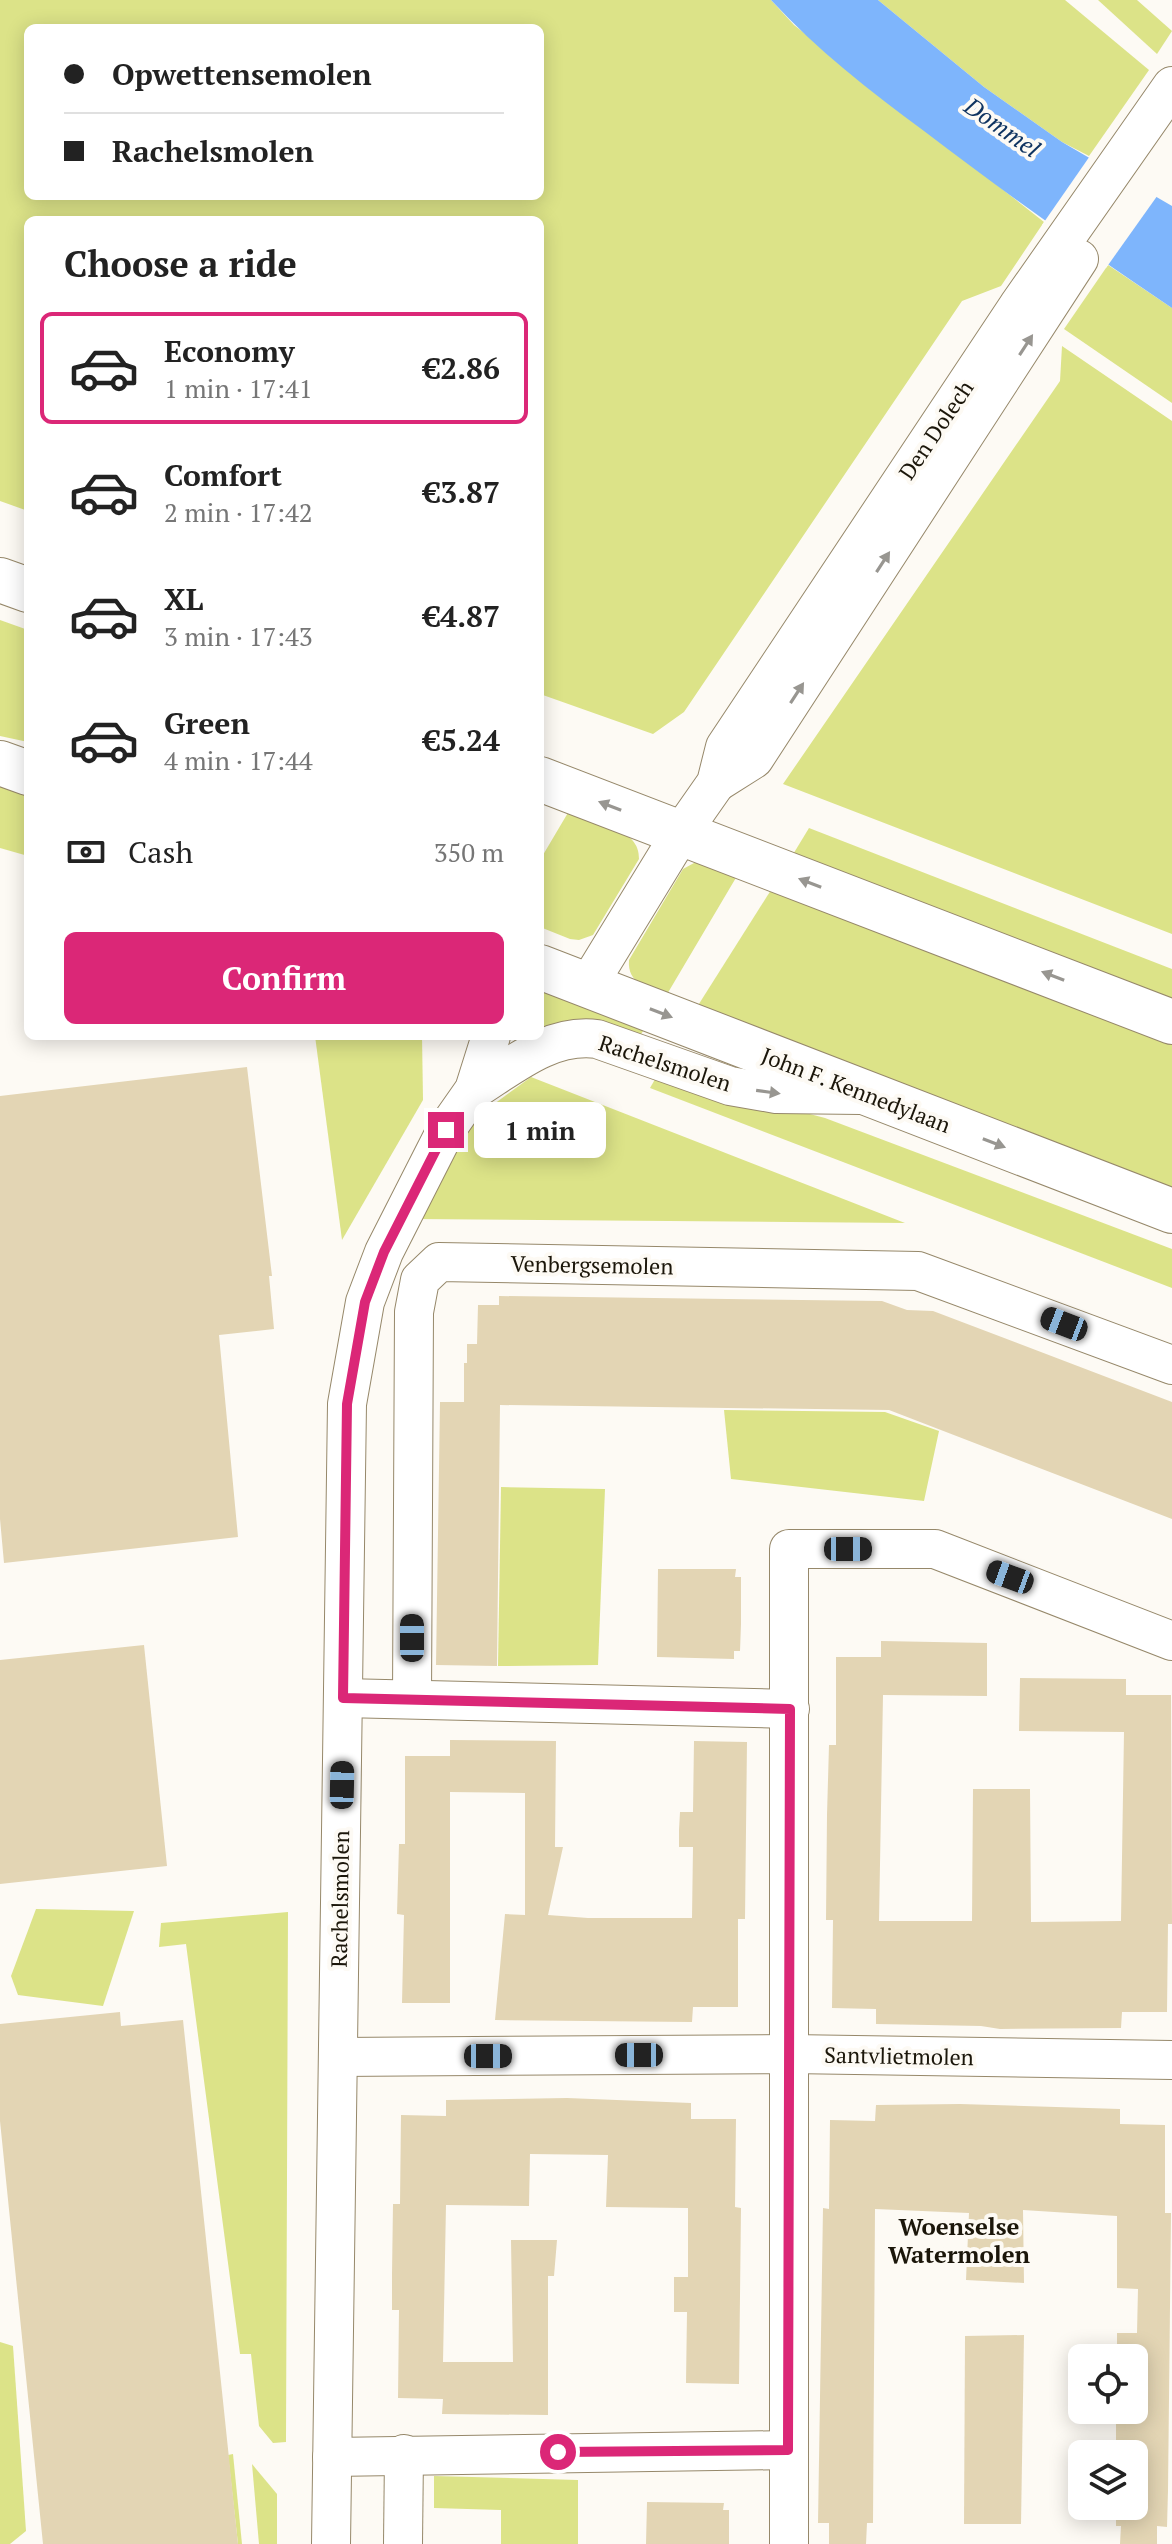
<!DOCTYPE html>
<html lang="en">
<head>
<meta charset="utf-8">
<style>
	:root { --surface:#fff; --page:#f6f6f6; --text:#222; --muted:#767676; --line:#e0e0e0; --accent:#db2777 }
	body { margin:0; font-family:"PT Serif",serif; background:var(--page); color:var(--text); height:100vh; display:flex; flex-direction:column; font-size:30px; white-space:nowrap }
	* { box-sizing:border-box; margin:0 }
	p { font-size:26px; color:var(--muted) }
	.icon { flex:none; width:44px; height:44px; fill:none; stroke:currentColor; stroke-width:2; stroke-linecap:round; stroke-linejoin:round }
	.map { position:relative; flex:1; overflow:hidden }
	.details { position:absolute; left:24px; top:216px; width:520px; height:824px; display:flex; flex-direction:column; background:var(--surface); border-radius:12px; box-shadow:0 4px 20px #0003 }
	.details>* { flex:none }
	.guide { position:absolute; left:24px; top:24px; width:520px; height:176px; border-radius:12px; box-shadow:0 4px 20px #0003; display:grid; align-content:center; height:176px; padding:0 40px; background:var(--surface) }
	.controls { position:absolute; left:1068px; top:2344px; display:grid; gap:16px }
	.controls a { display:grid; place-items:center; width:80px; height:80px; border-radius:12px; background:var(--surface); box-shadow:0 4px 20px #0003; font-size:40px }
	.end { position:absolute; width:36px; height:36px; margin:-18px; border:10px solid #db2777; background:#fff; box-shadow:0 0 0 4px #fff }
	.from { border-radius:50% }
	.bubble { position:absolute; height:56px; border-radius:12px; background:var(--surface); box-shadow:0 4px 20px #0003; font-size:26px; font-weight:700; line-height:56px; text-align:center }
	.car { position:absolute; width:24px; height:48px; margin:-24px -12px; border-radius:10px; box-shadow:0 0 6px 2px #0007; background:linear-gradient(#222 24%,#8ab4d8 0 40%,#222 0 76%,#8ab4d8 0 86%,#222 0) }
	.guide b { display:flex; align-items:center; gap:28px; height:76px; font-size:30px }
	.guide b+b { border-top:2px solid var(--line) }
	.guide i { width:20px; height:20px; background:var(--text) }
	ul { padding:0; list-style:none }
	li { display:flex; align-items:center; gap:24px; height:112px; margin:0 16px 12px; padding:0 24px; border:4px solid transparent; border-radius:12px }
	li div { flex:1 }
	li b { display:block; font-size:30px }
	li em { font-style:normal; font-weight:700 }
	li.on { border-color:var(--accent) }
	li>.icon { width:72px; height:72px; stroke-width:1.5 }
	h2 { padding:0 40px; font-size:36px; line-height:96px }
	.pay { display:flex; align-items:center; gap:20px; height:88px; padding:0 40px; font-size:30px }
	.pay p { margin-inline-start:auto }
	.primary-button { display:flex; gap:16px; margin-top:auto; padding:16px 40px }
	.primary-button a { flex:1; height:92px; border-radius:12px; background:var(--accent); color:#fff; font-size:32px; font-weight:700; line-height:92px; text-align:center }
	.map>svg:first-child { display:block }
	.green { fill:#dce388; fill-rule:evenodd }
	.water { fill:#7eb5fc }
	.pier { fill:#fdfaf4 }
	.building { fill:#e3d5b4 }
	.lines { fill:none; stroke-linecap:round; stroke-linejoin:round }
	.minor-casing { stroke:#96886a; stroke-width:40 }
	.major-casing { stroke:#96886a; stroke-width:46 }
	.minor { stroke:#fff; stroke-width:38 }
	.major { stroke:#fff; stroke-width:44 }
	.oneway { fill:#989691 }
	.route { stroke:#db2777; stroke-width:10 }
	.labels { text-anchor:middle; stroke-width:8; stroke-linejoin:round; paint-order:stroke }
	.street-label { font-size:22px; fill:#1b160a; stroke:#fdfaf4 }
	.water-label { font-size:24px; font-style:italic; fill:#0f3461; stroke:#fdfaf4 }
	.neighbourhood-label { font-size:24px; font-weight:bold; fill:#1b160a; stroke:#fdfaf4 }
</style>
</head>
<body>
<div class="map">
<svg width="1172" height="2544" viewBox="0 0 1172 2544">
	<rect width="100%" height="100%" fill="#fdfaf4"/>
	<g class="green">
		<path d="M 0,0 L 771,0 L 794,25 L 1044,222 L 1001,286 L 962,301 L 684,712 L 653,734 L 540,694 L 540,220 L 28,220 L 28,511 L 0,501 ZM 28,28 L 540,28 L 540,196 L 28,196 Z"/>
		<path d="M 878,0 L 1065,0 L 1149,70 L 1089,156 L 1062,142 L 984,87 Z"/>
		<path d="M 1098,0 L 1137,0 L 1172,31 L 1157,54 Z"/>
		<path d="M 1108,265 L 1172,308 L 1172,403 L 1064,329 Z"/>
		<path d="M 1062,346 L 1172,421 L 1172,934 L 783,784 L 1060,381 Z"/>
		<path d="M 0,620 L 28,630 L 28,742 L 0,736 Z"/>
		<path d="M 0,784 L 28,795 L 28,856 L 0,848 Z"/>
		<path d="M 569,811 C 592,821 641,828 639,859 L 593,935 L 579,940 L 570,939 L 540,927 L 540,860 Z"/>
		<path d="M 809,828 L 1172,969 L 1172,1003 L 792,856 Z"/>
		<path d="M 694,863 L 706,863 L 737,876 L 666,996 C 648,987 627,984 629,960 L 683,869 Z"/>
		<path d="M 771,890 L 1172,1043 L 1172,1189 L 697,1007 Z"/>
		<path d="M 540,987 L 645,1028 L 636,1042 L 540,1034 Z"/>
		<path d="M 315,1036 L 422,1036 L 423,1100 L 342,1240 Z"/>
		<path d="M 658,1074 L 825,1118 L 1172,1249 L 1172,1288 L 650,1088 Z"/>
		<path d="M 531,1077 L 905,1223 L 415,1219 L 456,1142 L 490,1107 Z"/>
		<path d="M 724,1410 L 885,1412 L 939,1431 L 924,1501 L 731,1479 Z"/>
		<path d="M 501,1487 L 605,1489 L 598,1665 L 498,1666 Z"/>
		<path d="M 36,1909 L 134,1911 L 103,2006 L 18,1995 L 11,1976 Z"/>
		<path d="M 288,1912 L 286,2442 L 273,2443 L 259,2426 L 251,2354 L 240,2354 L 186,1944 L 159,1947 L 161,1923 Z"/>
		<path d="M 0,2342 L 13,2346 L 26,2531 L 10,2544 L 0,2544 Z"/>
		<path d="M 233,2454 L 242,2544 L 238,2544 L 228,2455 Z"/>
		<path d="M 252,2464 L 277,2494 L 277,2544 L 259,2544 Z"/>
		<path d="M 434,2476 L 578,2480 L 578,2544 L 501,2544 L 501,2510 L 434,2508 Z"/>
	</g>
	<path class="water" d="M 771,0 L 878,0 L 984,87 L 1062,142 L 1172,206 L 1172,308 C 1087,251 1005,193 924,131 C 870,91 817,50 771,0 Z"/>
	<path class="pier" d="M 1092,153 L 1160,192 L 1106,268 L 1042,225 Z"/>
	<g class="building">
		<path d="M 247,1067 L 272,1276 L 269,1276 L 274,1329 L 219,1335 L 238,1537 L 4,1563 L 0,1519 L 0,1096 Z"/>
		<path d="M 499,1296 L 882,1301 L 907,1310 L 933,1311 L 1172,1402 L 1172,1519 L 889,1410 L 500,1405 L 497,1666 L 436,1665 L 440,1402 L 464,1402 L 464,1363 L 467,1363 L 467,1344 L 477,1344 L 478,1305 L 499,1305 Z"/>
		<path d="M 658,1569 L 736,1569 L 735,1577 L 741,1577 L 741,1624 L 740,1651 L 734,1651 L 734,1659 L 657,1657 Z"/>
		<path d="M 881,1641 L 987,1643 L 987,1696 L 883,1695 L 879,1921 L 972,1921 L 973,1789 L 1030,1789 L 1031,1922 L 1121,1921 L 1124,1732 L 1019,1731 L 1020,1678 L 1126,1679 L 1126,1695 L 1171,1695 L 1172,1924 L 1168,1924 L 1167,2012 L 1122,2012 L 1121,2028 L 1000,2029 L 981,2026 L 876,2024 L 876,2009 L 832,2008 L 833,1920 L 826,1920 L 827,1815 L 829,1745 L 836,1745 L 836,1657 L 881,1657 Z"/>
		<path d="M 144,1645 L 167,1866 L 0,1884 L 0,1660 Z"/>
		<path d="M 450,1740 L 556,1741 L 555,1847 L 563,1847 L 548,1915 L 588,1918 L 692,1918 L 693,1847 L 679,1847 L 679,1830 L 680,1812 L 693,1812 L 694,1741 L 747,1742 L 745,1919 L 738,1919 L 738,2007 L 693,2007 L 692,2022 L 495,2020 L 505,1914 L 525,1915 L 525,1793 L 450,1792 L 450,2003 L 402,2003 L 404,1915 L 397,1914 L 399,1844 L 405,1844 L 405,1756 L 450,1756 Z"/>
		<path d="M 120,2012 L 121,2026 L 183,2020 L 238,2544 L 43,2544 L 0,2121 L 0,2024 Z"/>
		<path d="M 567,2098 L 691,2103 L 691,2119 L 736,2119 L 735,2207 L 741,2208 L 739,2384 L 686,2383 L 687,2312 L 674,2312 L 674,2277 L 688,2277 L 688,2208 L 606,2207 L 608,2155 L 530,2154 L 529,2206 L 446,2205 L 443,2362 L 513,2362 L 511,2240 L 557,2240 L 554,2276 L 548,2276 L 548,2415 L 442,2414 L 443,2399 L 398,2398 L 399,2310 L 392,2310 L 392,2274 L 393,2204 L 400,2204 L 401,2115 L 446,2116 L 446,2100 Z"/>
		<path d="M 960,2104 L 1120,2109 L 1120,2124 L 1165,2125 L 1165,2213 L 1171,2213 L 1168,2491 L 1167,2527 L 1157,2526 L 1157,2544 L 1120,2544 L 1121,2526 L 1116,2526 L 1116,2506 L 1134,2506 L 1134,2454 L 1116,2454 L 1116,2410 L 1134,2410 L 1134,2358 L 1117,2358 L 1117,2333 L 1137,2333 L 1138,2289 L 1117,2288 L 1117,2216 L 1023,2210 L 1024,2283 L 966,2280 L 969,2213 L 875,2209 L 873,2523 L 867,2523 L 866,2544 L 829,2544 L 829,2523 L 818,2523 L 823,2208 L 829,2209 L 830,2120 L 875,2121 L 876,2105 Z"/>
		<path d="M 1024,2335 L 1021,2524 L 964,2524 L 965,2336 Z"/>
		<path d="M 647,2502 L 724,2503 L 723,2510 L 729,2510 L 729,2544 L 646,2544 Z"/>
	</g>
	<g class="lines">
		<g class="minor-casing">
			<g id="minor">
				<path d="M 716,783 L 754,759 L 1079,259"/>
				<path d="M 588,985 L 681,833 L 716,783 L 725,747 L 1018,306 L 1172,86"/>
				<path d="M 474,1090 C 512,1066 550,1033 597,1039 L 730,1086 L 776,1094 L 861,1095"/>
				<path d="M 343,1698 L 790,1709"/>
				<path d="M 412,1698 L 414,1312 L 420,1280 L 439,1262 L 918,1271 L 1172,1365"/>
				<path d="M 338,2057 L 790,2054 L 1172,2060"/>
				<path d="M 332,2457 L 788,2450"/>
				<path d="M 331,2544 L 347,1404 L 365,1302 L 384,1252 L 446,1130 L 474,1090 L 491,1036"/>
				<path d="M 403,2544 L 404,2454"/>
				<path d="M 789,2544 L 789,1549 L 935,1549 L 1172,1641"/>
			</g>
		</g>
		<g class="major-casing">
			<g id="major">
				<path d="M 0,580 L 28,590"/>
				<path d="M 0,763 L 28,773"/>
				<path d="M 540,779 L 1172,1022"/>
				<path d="M 540,967 L 1172,1211"/>
			</g>
		</g>
		<use href="#minor" class="minor"/>
		<use href="#major" class="major"/>
	</g>
	<defs><path id="oneway-solid" d="M-6-.8H1V-3.2L6.5 0L1 3.2V.8H-6Z" transform="scale(2)"/></defs>
	<g class="oneway">
		<use href="#oneway-solid" transform="translate(1026 345) rotate(-57)"/>
		<use href="#oneway-solid" transform="translate(883 562) rotate(-57)"/>
		<use href="#oneway-solid" transform="translate(797 693) rotate(-57)"/>
		<use href="#oneway-solid" transform="translate(610 806) rotate(-159)"/>
		<use href="#oneway-solid" transform="translate(810 883) rotate(-159)"/>
		<use href="#oneway-solid" transform="translate(1053 976) rotate(-159)"/>
		<use href="#oneway-solid" transform="translate(661 1013) rotate(21)"/>
		<use href="#oneway-solid" transform="translate(768 1092) rotate(8)"/>
		<use href="#oneway-solid" transform="translate(994 1143) rotate(21)"/>
	</g>
	<g class="lines">
		<path class="route" d="M 446,1130 L 384,1252 L 365,1302 L 347,1404 L 343,1698 L 790,1709 L 788,2450 L 558,2452"/>
	</g>
	<g class="labels">
		<g class="street-label">
			<text transform="translate(936 430) rotate(-56)" y="8">Den Dolech</text>
			<text transform="translate(665 1063) rotate(18)" y="8">Rachelsmolen</text>
			<text transform="translate(856 1090) rotate(21)" y="8">John F. Kennedylaan</text>
			<text transform="translate(592 1265) rotate(1)" y="8">Venbergsemolen</text>
			<text transform="translate(340 1899) rotate(-89)" y="8">Rachelsmolen</text>
			<text transform="translate(899 2056) rotate(1)" y="8">Santvlietmolen</text>
		</g>
		<g class="water-label">
			<text transform="translate(1002 128) rotate(35)" y="8">Dommel</text>
		</g>
		<g class="neighbourhood-label">
			<text x="959" y="2235">Woenselse<tspan x="959" dy="28">Watermolen</tspan></text>
		</g>
	</g>
</svg>
<div class="controls">
<a><svg class="icon" aria-label="locate" viewBox="0 0 24 24"><circle cx="12" cy="12" r="6"/><path d="M12 2v4M12 18v4M2 12h4M18 12h4"/></svg></a>
<a><svg class="icon" aria-label="layers" viewBox="0 0 24 24"><path d="M12 4l9 5-9 5-9-5zM3 14l9 5 9-5"/></svg></a>
</div>
<i class="end from" style="left:558px;top:2452px"></i>
<i class="end" style="left:446px;top:1130px"></i>
<div class="bubble" style="left:474px;top:1102px;width:132px">1 min</div>
<i class="car" style="left:1064px;top:1324px;rotate:291deg"></i>
<i class="car" style="left:848px;top:1549px;rotate:90deg"></i>
<i class="car" style="left:1010px;top:1577px;rotate:290deg"></i>
<i class="car" style="left:412px;top:1638px;rotate:0deg"></i>
<i class="car" style="left:342px;top:1785px;rotate:1deg"></i>
<i class="car" style="left:639px;top:2055px;rotate:270deg"></i>
<i class="car" style="left:488px;top:2056px;rotate:90deg"></i>
<div class="guide">
<b><i class="from"></i>Opwettensemolen</b>
<b><i></i>Rachelsmolen</b>
</div>
<section class="details">
<h2>Choose a ride</h2>
<ul>
<li class="on"><svg class="icon" aria-label="car" viewBox="0 0 24 24"><path d="M5 17H2v-5l4-1 3-4h7l3 4 3 1v5h-3M9 17h6M6 11h13"/><circle cx="7" cy="17" r="2"/><circle cx="17" cy="17" r="2"/></svg><div><b>Economy</b><p>1 min · 17:41</p></div><em>€2.86</em></li>
<li><svg class="icon" aria-label="car" viewBox="0 0 24 24"><path d="M5 17H2v-5l4-1 3-4h7l3 4 3 1v5h-3M9 17h6M6 11h13"/><circle cx="7" cy="17" r="2"/><circle cx="17" cy="17" r="2"/></svg><div><b>Comfort</b><p>2 min · 17:42</p></div><em>€3.87</em></li>
<li><svg class="icon" aria-label="car" viewBox="0 0 24 24"><path d="M5 17H2v-5l4-1 3-4h7l3 4 3 1v5h-3M9 17h6M6 11h13"/><circle cx="7" cy="17" r="2"/><circle cx="17" cy="17" r="2"/></svg><div><b>XL</b><p>3 min · 17:43</p></div><em>€4.87</em></li>
<li><svg class="icon" aria-label="car" viewBox="0 0 24 24"><path d="M5 17H2v-5l4-1 3-4h7l3 4 3 1v5h-3M9 17h6M6 11h13"/><circle cx="7" cy="17" r="2"/><circle cx="17" cy="17" r="2"/></svg><div><b>Green</b><p>4 min · 17:44</p></div><em>€5.24</em></li>
</ul>
<div class="pay"><svg class="icon" aria-label="cash" viewBox="0 0 24 24"><path d="M3 7h18v10H3z"/><circle cx="12" cy="12" r="2"/></svg>Cash<p>350 m</p></div>
<div class="primary-button"><a>Confirm</a></div>
</section>
</div>
</body>
</html>
